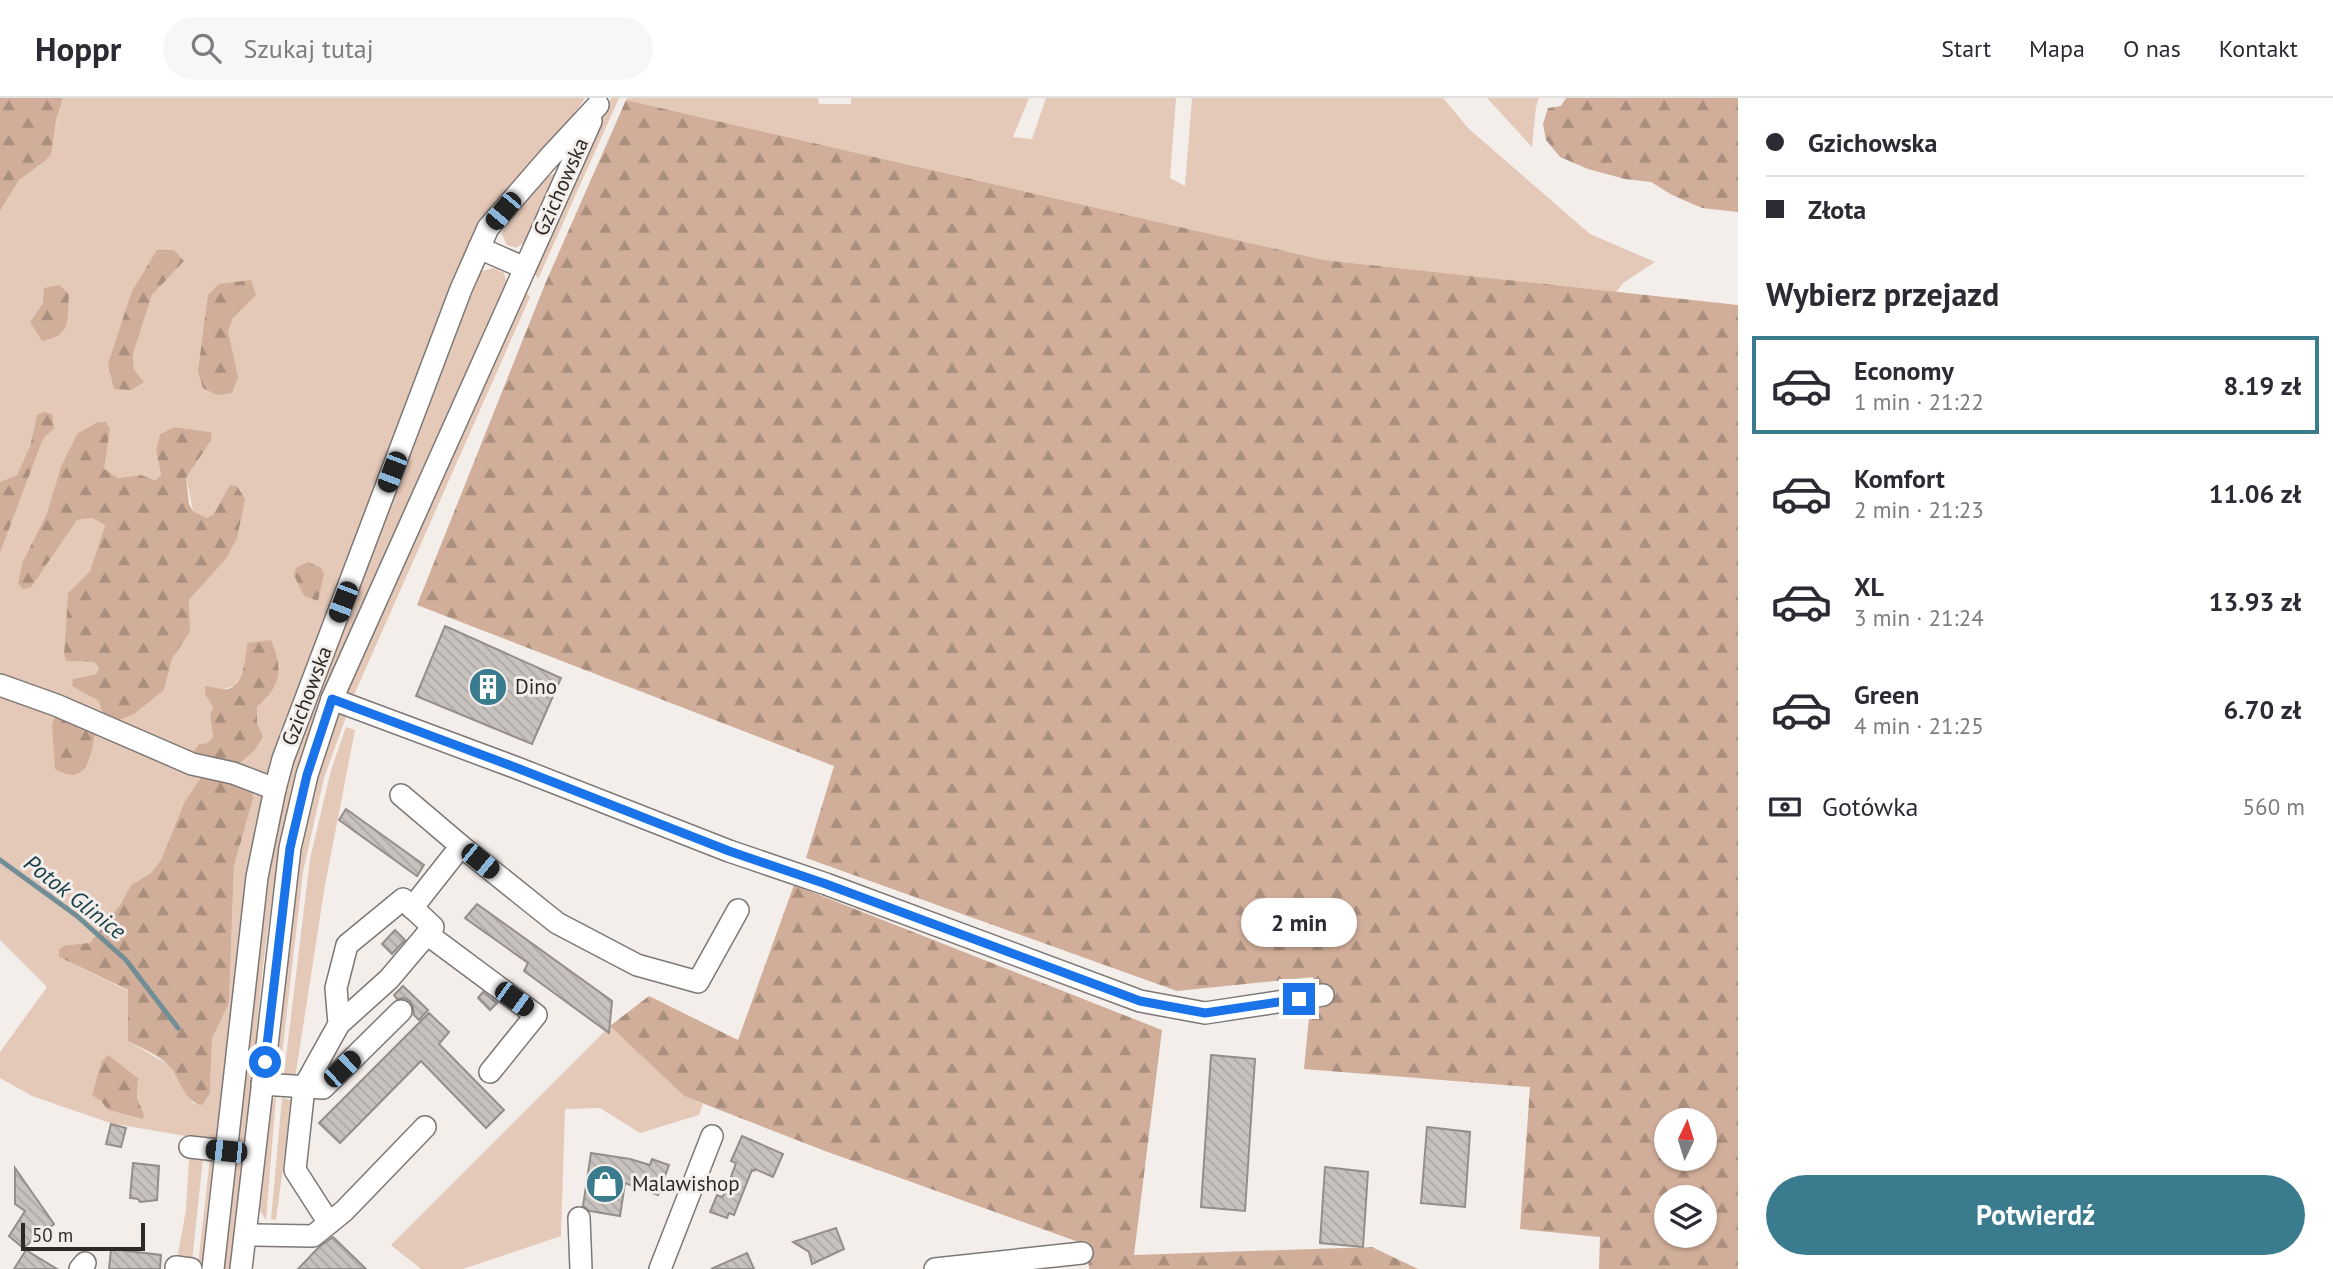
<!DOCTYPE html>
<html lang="pl">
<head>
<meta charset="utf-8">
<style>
	:root { --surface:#fff; --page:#f7f7f7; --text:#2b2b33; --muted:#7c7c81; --line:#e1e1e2; --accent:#3a7c8e }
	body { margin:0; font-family:"PT Sans",sans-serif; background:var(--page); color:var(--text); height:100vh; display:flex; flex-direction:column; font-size:26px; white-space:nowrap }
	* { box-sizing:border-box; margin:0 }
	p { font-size:23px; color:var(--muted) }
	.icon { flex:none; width:38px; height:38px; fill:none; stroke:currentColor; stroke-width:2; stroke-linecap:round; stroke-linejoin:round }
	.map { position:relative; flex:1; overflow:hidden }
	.drawer { display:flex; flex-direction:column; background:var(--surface); width:595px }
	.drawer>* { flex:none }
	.top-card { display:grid; align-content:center; height:154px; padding:0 28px; background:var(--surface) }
	.needle { width:46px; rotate:4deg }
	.fabs { position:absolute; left:1654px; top:1010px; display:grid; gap:14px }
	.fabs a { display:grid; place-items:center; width:63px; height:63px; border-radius:50%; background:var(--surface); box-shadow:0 2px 5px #0004; font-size:35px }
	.scale { position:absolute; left:21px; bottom:18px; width:124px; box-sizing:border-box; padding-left:7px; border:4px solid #2c2a29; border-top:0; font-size:19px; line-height:24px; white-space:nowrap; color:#2c2a29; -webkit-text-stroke:5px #f4eeeb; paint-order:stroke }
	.end { position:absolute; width:32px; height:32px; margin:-16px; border:9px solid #1a73e8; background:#fff; box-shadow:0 0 0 4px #fff }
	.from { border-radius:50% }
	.bubble { position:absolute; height:49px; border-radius:24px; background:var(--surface); box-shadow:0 2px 5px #0004; font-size:23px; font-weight:800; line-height:49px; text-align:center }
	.car { position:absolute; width:21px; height:42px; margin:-21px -10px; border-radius:9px; box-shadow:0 0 5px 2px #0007; background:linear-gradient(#222 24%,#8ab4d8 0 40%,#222 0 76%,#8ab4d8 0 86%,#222 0) }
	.top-card b { display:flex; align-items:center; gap:24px; height:66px; font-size:26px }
	.top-card b+b { border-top:2px solid var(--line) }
	.top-card i { width:18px; height:18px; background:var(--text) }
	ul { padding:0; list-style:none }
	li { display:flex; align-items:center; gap:21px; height:98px; margin:0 14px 10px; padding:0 14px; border:4px solid transparent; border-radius:0px }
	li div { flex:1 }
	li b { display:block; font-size:26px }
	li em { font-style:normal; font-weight:800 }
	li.active { border-color:var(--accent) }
	li>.icon { width:63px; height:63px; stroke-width:1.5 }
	h2 { padding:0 28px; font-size:32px; line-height:84px }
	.pay { display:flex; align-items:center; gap:18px; height:77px; padding:0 28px; font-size:26px }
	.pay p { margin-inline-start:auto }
	.action { display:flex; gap:14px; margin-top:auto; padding:14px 28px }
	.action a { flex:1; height:80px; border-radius:42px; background:var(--accent); color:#fff; font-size:28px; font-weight:800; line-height:80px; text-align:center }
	header { display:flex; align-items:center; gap:42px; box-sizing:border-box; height:98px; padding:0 35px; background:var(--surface); border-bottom:2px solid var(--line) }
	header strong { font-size:33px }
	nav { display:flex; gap:38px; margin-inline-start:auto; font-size:24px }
	.search { width:490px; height:63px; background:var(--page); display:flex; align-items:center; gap:18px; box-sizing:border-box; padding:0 24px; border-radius:38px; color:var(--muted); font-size:26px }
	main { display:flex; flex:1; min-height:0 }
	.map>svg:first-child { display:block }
	.grass { fill:#e4c8b8; fill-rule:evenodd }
	.forest { fill:url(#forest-firs); fill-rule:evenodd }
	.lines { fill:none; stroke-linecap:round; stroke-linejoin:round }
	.stream { stroke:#718e96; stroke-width:5 }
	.building { fill:url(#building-back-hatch); stroke:#948e8b; stroke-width:2 }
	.minor-casing { stroke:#7d7875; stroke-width:24 }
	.minor { stroke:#fff; stroke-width:21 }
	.route { stroke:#1a73e8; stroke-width:9 }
	.labels { text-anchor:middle; stroke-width:6; stroke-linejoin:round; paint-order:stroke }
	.street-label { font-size:21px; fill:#2c2a29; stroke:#f4eeeb }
	.poi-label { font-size:21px; fill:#2c2a29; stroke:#f4eeeb; text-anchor:start }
	.water-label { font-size:23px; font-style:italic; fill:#163e48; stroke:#f4eeeb }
</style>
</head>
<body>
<header>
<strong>Hoppr</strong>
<div class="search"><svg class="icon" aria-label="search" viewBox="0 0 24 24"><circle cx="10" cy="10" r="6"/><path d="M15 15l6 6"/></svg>Szukaj tutaj</div>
<nav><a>Start</a><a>Mapa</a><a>O nas</a><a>Kontakt</a></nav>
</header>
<main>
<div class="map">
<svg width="1738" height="1171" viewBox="0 0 1738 1171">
	<defs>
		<pattern id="forest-firs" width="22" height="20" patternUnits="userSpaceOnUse" patternTransform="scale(1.75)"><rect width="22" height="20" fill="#d1ae9a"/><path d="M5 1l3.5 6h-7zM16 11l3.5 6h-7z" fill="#aa8e7e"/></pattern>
		<pattern id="building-back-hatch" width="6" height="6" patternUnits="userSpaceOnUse" patternTransform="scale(1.75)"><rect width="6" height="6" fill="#c8c2bf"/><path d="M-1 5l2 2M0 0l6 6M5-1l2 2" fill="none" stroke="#aca7a4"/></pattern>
	</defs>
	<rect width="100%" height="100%" fill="#f4eeeb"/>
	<g class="grass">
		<path d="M 63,0 L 585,0 L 449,195 L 280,639 L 262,702 L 244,804 L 220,1044 L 110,1025 L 32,998 L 0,980 L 0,954 L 47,889 L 0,842 L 0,455 L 43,341 L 37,317 L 30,348 L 17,377 L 0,384 L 0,113 L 19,82 L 45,63 ZM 173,152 L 184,163 L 152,197 L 133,256 L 134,272 L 108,266 ZM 219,186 L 256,197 L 233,220 L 228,234 ZM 43,205 L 42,243 L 30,224 ZM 174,329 L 211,334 L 212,341 L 186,380 L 193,413 L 207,420 L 214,416 L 226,461 L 189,502 L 190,534 L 172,561 L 164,592 L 73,581 L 96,576 L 99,570 L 94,564 L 66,563 L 64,556 L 68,495 L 90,473 L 105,427 L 92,420 L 77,422 L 23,463 L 47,415 L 61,368 L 77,336 L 110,331 L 103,371 L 118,380 L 141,377 L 155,382 L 161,377 L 156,352 L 160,336 ZM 247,545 L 268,599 L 257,609 L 257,624 L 263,639 L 255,652 L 237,667 L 199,646 L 207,645 L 213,639 L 210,617 L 213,609 L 205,596 L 235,588 L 246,567 ZM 253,701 L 234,768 L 229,905 L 212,941 L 210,995 L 194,1006 L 169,967 L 128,943 L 128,893 L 59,859 L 66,847 L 91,845 L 120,807 L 131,787 L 151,775 L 161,762 L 184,705 ZM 108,958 L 138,980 L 137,1000 L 143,1021 L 108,1012 L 98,1000 Z"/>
		<path d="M 611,0 L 619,0 L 538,181 L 533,172 Z"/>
		<path d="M 627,0 L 818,0 L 819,6 L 851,6 L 851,0 L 1029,0 L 1013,39 L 1032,41 L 1046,0 L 1176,0 L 1170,80 L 1185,88 L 1192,0 L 1443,0 L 1469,31 L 1590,136 L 1655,164 L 1623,185 L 1616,194 L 1324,162 L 626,2 Z"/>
		<path d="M 1487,0 L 1539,0 L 1536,9 L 1532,49 Z"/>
		<path d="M 555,75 L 526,143 L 516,150 L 507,147 L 502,136 L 505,126 L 546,80 Z"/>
		<path d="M 494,170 L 504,175 L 507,185 L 285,728 C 255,873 252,1024 233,1171 L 224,1171 L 264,802 L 281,707 L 302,634 L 479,178 L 482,173 Z"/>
		<path d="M 527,195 L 530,199 L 354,597 L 324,680 L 303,774 L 280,974 L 273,972 L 292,788 L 310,695 L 343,598 L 523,198 Z"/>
		<path d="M 346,629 L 355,632 L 325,787 L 296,974 L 296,977 L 284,976 L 310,761 L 331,672 Z"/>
		<path d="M 610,928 L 684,998 L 703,1006 L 699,1017 L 640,1035 L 600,1010 L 565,1011 L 561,1138 L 463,1171 L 421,1171 L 391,1147 Z"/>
		<path d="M 276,999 L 266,1122 L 258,1110 L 268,1005 Z"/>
		<path d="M 282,1000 L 292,1002 L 276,1122 L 271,1121 Z"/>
		<path d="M 189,1060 L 203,1060 L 192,1164 L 177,1161 L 186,1112 Z"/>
		<path d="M 210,1060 L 216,1060 L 204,1164 L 198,1167 Z"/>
	</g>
	<g class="forest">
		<path d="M 0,0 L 63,0 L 56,23 L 51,56 L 45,63 L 19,82 L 0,113 Z"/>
		<path d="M 1566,0 L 1738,0 L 1738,114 L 1702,110 L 1672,97 L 1651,84 L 1625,81 L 1588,71 L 1560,59 L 1546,42 L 1543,26 L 1548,10 L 1561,8 Z"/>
		<path d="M 626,2 L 1324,162 L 1738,207 L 1738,1171 L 1599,1171 L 1600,1139 L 1520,1131 L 1530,989 L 1304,971 L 1313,879 L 1177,893 L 806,760 L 834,668 L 417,507 L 545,186 ZM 1666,1022 L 1704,1022 L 1704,1060 L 1666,1060 ZM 1666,1099 L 1704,1099 L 1704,1138 L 1666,1138 Z"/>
		<path d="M 157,152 L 174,152 L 184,163 L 152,197 L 133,256 L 134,272 L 144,284 L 131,292 L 114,291 L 108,266 L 132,193 Z"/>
		<path d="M 251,182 L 256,197 L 233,220 L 228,234 L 238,279 L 232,295 L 217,297 L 203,290 L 198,273 L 208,197 L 219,186 Z"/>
		<path d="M 59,187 L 69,196 C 67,222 72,238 42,243 L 30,224 L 43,205 L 44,190 Z"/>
		<path d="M 44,314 L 52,316 L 54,330 L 43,341 L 0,455 L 0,384 L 17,377 L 30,348 L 37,317 Z"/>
		<path d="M 98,324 L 106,324 L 110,331 L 104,371 L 118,380 L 141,377 L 155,382 L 161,377 L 156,352 L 160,336 L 174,329 L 211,334 L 212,341 L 186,380 L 189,406 L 193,413 L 207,420 L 214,416 L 230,387 L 237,388 L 245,401 L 237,440 L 226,461 L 189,502 L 190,534 L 172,561 L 164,592 L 134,616 L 119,622 L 104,620 L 99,603 L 72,588 L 73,581 L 96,576 L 99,570 L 94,564 L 66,563 L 64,556 L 68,495 L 90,473 L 105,427 L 92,420 L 77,422 L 31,489 L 23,491 L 18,485 L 23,463 L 47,415 L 61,368 L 77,336 Z"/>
		<path d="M 308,464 L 321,470 L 324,476 L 318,503 L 304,498 L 294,477 L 296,470 Z"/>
		<path d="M 271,542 C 283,571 282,587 257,609 L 257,624 L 263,639 L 255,652 L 238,667 L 192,656 L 199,646 L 207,645 L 213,639 L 210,617 L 213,609 L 205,596 L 205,588 C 212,589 222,592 228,591 C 244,588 246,557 247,545 Z"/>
		<path d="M 70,618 L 95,635 C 93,647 90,671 77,676 C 70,679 61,674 55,671 L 52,626 L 55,619 Z"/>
		<path d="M 202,678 L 247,688 L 252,694 L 253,701 L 234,768 L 229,905 L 212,941 L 210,995 L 202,1007 C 185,1004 180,982 171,970 C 162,958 141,950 128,943 L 128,892 L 59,859 L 59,851 L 66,847 L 90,845 L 120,807 L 131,787 L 151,775 L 161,762 L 184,705 Z"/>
		<path d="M 794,787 L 1162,932 L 1134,1157 L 1372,1149 L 1418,1171 L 1089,1171 L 1087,1147 L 825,1053 L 684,998 L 610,928 L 649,898 L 738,942 Z"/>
		<path d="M 108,957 L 138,980 L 137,1000 L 144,1017 L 143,1021 L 108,1012 L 101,1003 L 92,997 L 102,963 Z"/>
	</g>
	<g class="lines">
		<path class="stream" d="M 0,762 L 77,818 L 126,862 L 178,930"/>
	</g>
	<g class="building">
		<path d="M 445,528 L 561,580 L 532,646 L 416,598 Z"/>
		<path d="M 346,711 L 424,767 L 417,778 L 339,722 Z"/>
		<path d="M 477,806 L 612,903 L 609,935 L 524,873 L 528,865 L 465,820 Z"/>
		<path d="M 395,832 L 405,842 L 392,856 L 382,846 Z"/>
		<path d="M 403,888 L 428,912 L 419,922 L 414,917 L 413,909 L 410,903 L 404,900 L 397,901 L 394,897 Z"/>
		<path d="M 483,894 L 497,905 L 490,912 L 478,900 Z"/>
		<path d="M 429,915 L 449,934 L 439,946 L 504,1012 L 486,1030 L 421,963 L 340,1045 L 319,1025 Z"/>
		<path d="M 1211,957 L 1255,961 L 1245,1113 L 1201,1109 Z"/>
		<path d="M 111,1026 L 126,1030 L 121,1049 L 106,1046 Z"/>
		<path d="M 1427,1029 L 1470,1034 L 1465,1109 L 1421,1105 Z"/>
		<path d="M 742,1038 L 783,1056 L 773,1079 L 755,1071 L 754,1073 L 752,1072 L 734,1117 L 729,1115 L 727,1120 L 710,1114 L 717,1097 L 722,1099 L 725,1095 L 736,1065 L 731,1063 Z"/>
		<path d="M 591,1055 L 630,1061 L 650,1067 L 652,1061 L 669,1067 L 658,1097 L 625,1085 L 620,1118 L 590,1113 L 583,1108 Z"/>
		<path d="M 133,1065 L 159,1068 L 157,1102 L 140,1104 L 138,1101 L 130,1100 Z"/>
		<path d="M 1325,1069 L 1368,1074 L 1363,1149 L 1320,1145 Z"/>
		<path d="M 15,1070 L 54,1126 L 23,1150 L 9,1138 L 25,1113 L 15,1106 Z"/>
		<path d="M 836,1130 L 844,1151 L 812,1166 L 809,1154 L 793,1144 Z"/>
		<path d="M 333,1139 L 366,1171 L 298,1171 L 319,1149 Z"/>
		<path d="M 111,1151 L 161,1157 L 160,1171 L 109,1171 Z"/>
		<path d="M 26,1152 L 57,1171 L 14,1171 Z"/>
		<path d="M 747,1155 L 754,1171 L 711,1171 Z"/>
	</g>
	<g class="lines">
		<g class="minor-casing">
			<g id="minor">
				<path d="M 479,150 L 525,170"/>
				<path d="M 0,587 L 56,607 L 192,666 L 233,675 L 275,691"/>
				<path d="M 332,601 L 517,670 L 729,753 L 826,786 L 1140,903 L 1205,915 L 1323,897"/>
				<path d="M 401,697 L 461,748"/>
				<path d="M 412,810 L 461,748 L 557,825 L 637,867 L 698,884 L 738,812"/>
				<path d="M 427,836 L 536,917 L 490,974"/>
				<path d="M 262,986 L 323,990 L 401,913"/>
				<path d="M 190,1049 L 226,1053"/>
				<path d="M 579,1120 L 581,1171"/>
				<path d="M 329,1125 L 295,1072 L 304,989 L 339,926 L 336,890 L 347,847 L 403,801 L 433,829 L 389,881 L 339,926"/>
				<path d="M 246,1137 L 313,1138 L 344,1113 L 425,1029"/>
				<path d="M 176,1169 L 191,1171"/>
				<path d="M 80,1171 L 85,1165"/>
				<path d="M 213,1171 L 257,779 L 275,691 L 283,661 L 461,191 L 488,130 L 548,61 L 598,7"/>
				<path d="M 241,1171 L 290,750 L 307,677 L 332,601 L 591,23"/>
				<path d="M 660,1171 L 712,1038"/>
				<path d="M 935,1171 L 1082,1155"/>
			</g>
		</g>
		<use href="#minor" class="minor"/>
	</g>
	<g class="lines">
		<path class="route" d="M 265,964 L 290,750 L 307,677 L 332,601 L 517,670 L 729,753 L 826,786 L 1140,903 L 1205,915 L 1299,901"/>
	</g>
	<defs>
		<g id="building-disc" transform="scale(2.0125)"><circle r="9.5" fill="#3a7c8e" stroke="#f4eeeb"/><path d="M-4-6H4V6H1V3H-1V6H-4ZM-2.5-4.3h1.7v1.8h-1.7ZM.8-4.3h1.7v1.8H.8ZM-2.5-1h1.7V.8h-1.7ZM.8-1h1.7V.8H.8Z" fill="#fff"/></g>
		<g id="shop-disc" transform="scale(2.0125)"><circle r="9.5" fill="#3a7c8e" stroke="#f4eeeb"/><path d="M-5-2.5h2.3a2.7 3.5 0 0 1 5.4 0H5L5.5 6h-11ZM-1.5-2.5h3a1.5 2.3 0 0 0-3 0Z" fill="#fff"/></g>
	</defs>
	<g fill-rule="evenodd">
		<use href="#building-disc" x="488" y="589"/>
		<use href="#shop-disc" x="605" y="1086"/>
	</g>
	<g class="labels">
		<g class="street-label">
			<text transform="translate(561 89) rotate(-66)" y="7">Gzichowska</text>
			<text transform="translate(307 598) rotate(-69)" y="7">Gzichowska</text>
		</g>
		<g class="poi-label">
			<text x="515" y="596">Dino</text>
			<text x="632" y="1093">Malawishop</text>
		</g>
		<g class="water-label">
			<text transform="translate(75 799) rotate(38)" y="8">Potok Glinice</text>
		</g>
	</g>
</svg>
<div class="fabs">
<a><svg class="needle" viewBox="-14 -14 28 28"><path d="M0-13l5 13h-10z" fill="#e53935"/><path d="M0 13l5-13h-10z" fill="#7c7c81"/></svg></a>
<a><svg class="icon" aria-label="layers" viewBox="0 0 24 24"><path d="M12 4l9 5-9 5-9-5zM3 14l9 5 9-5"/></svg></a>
</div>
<div class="scale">50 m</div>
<i class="end from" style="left:265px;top:964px"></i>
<i class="end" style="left:1299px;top:901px"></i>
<div class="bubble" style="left:1241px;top:800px;width:116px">2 min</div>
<i class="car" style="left:503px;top:113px;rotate:220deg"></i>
<i class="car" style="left:392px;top:374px;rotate:201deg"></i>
<i class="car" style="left:343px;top:504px;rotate:201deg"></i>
<i class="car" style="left:480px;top:763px;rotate:129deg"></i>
<i class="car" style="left:514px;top:901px;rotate:126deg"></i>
<i class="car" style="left:342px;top:971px;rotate:46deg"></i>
<i class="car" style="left:226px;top:1053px;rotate:276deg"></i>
</div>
<section class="drawer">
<div class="top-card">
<b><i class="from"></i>Gzichowska</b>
<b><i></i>Złota</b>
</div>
<h2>Wybierz przejazd</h2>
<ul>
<li class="active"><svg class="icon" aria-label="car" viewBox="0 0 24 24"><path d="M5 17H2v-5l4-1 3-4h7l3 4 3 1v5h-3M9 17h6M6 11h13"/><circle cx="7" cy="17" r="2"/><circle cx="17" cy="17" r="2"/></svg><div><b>Economy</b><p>1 min · 21:22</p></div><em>8.19 zł</em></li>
<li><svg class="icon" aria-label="car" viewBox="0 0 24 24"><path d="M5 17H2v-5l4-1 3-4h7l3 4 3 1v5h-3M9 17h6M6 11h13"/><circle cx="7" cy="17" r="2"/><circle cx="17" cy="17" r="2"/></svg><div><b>Komfort</b><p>2 min · 21:23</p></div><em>11.06 zł</em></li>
<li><svg class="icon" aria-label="car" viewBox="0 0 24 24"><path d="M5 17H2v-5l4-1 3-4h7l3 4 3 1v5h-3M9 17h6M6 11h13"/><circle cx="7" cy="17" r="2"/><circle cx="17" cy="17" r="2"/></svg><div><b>XL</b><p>3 min · 21:24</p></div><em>13.93 zł</em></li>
<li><svg class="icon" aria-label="car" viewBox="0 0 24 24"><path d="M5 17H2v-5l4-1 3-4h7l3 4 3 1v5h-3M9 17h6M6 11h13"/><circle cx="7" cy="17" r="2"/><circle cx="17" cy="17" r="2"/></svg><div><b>Green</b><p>4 min · 21:25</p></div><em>6.70 zł</em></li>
</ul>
<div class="pay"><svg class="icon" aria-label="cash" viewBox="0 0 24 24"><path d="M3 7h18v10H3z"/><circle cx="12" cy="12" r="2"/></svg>Gotówka<p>560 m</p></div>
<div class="action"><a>Potwierdź</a></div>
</section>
</main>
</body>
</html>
